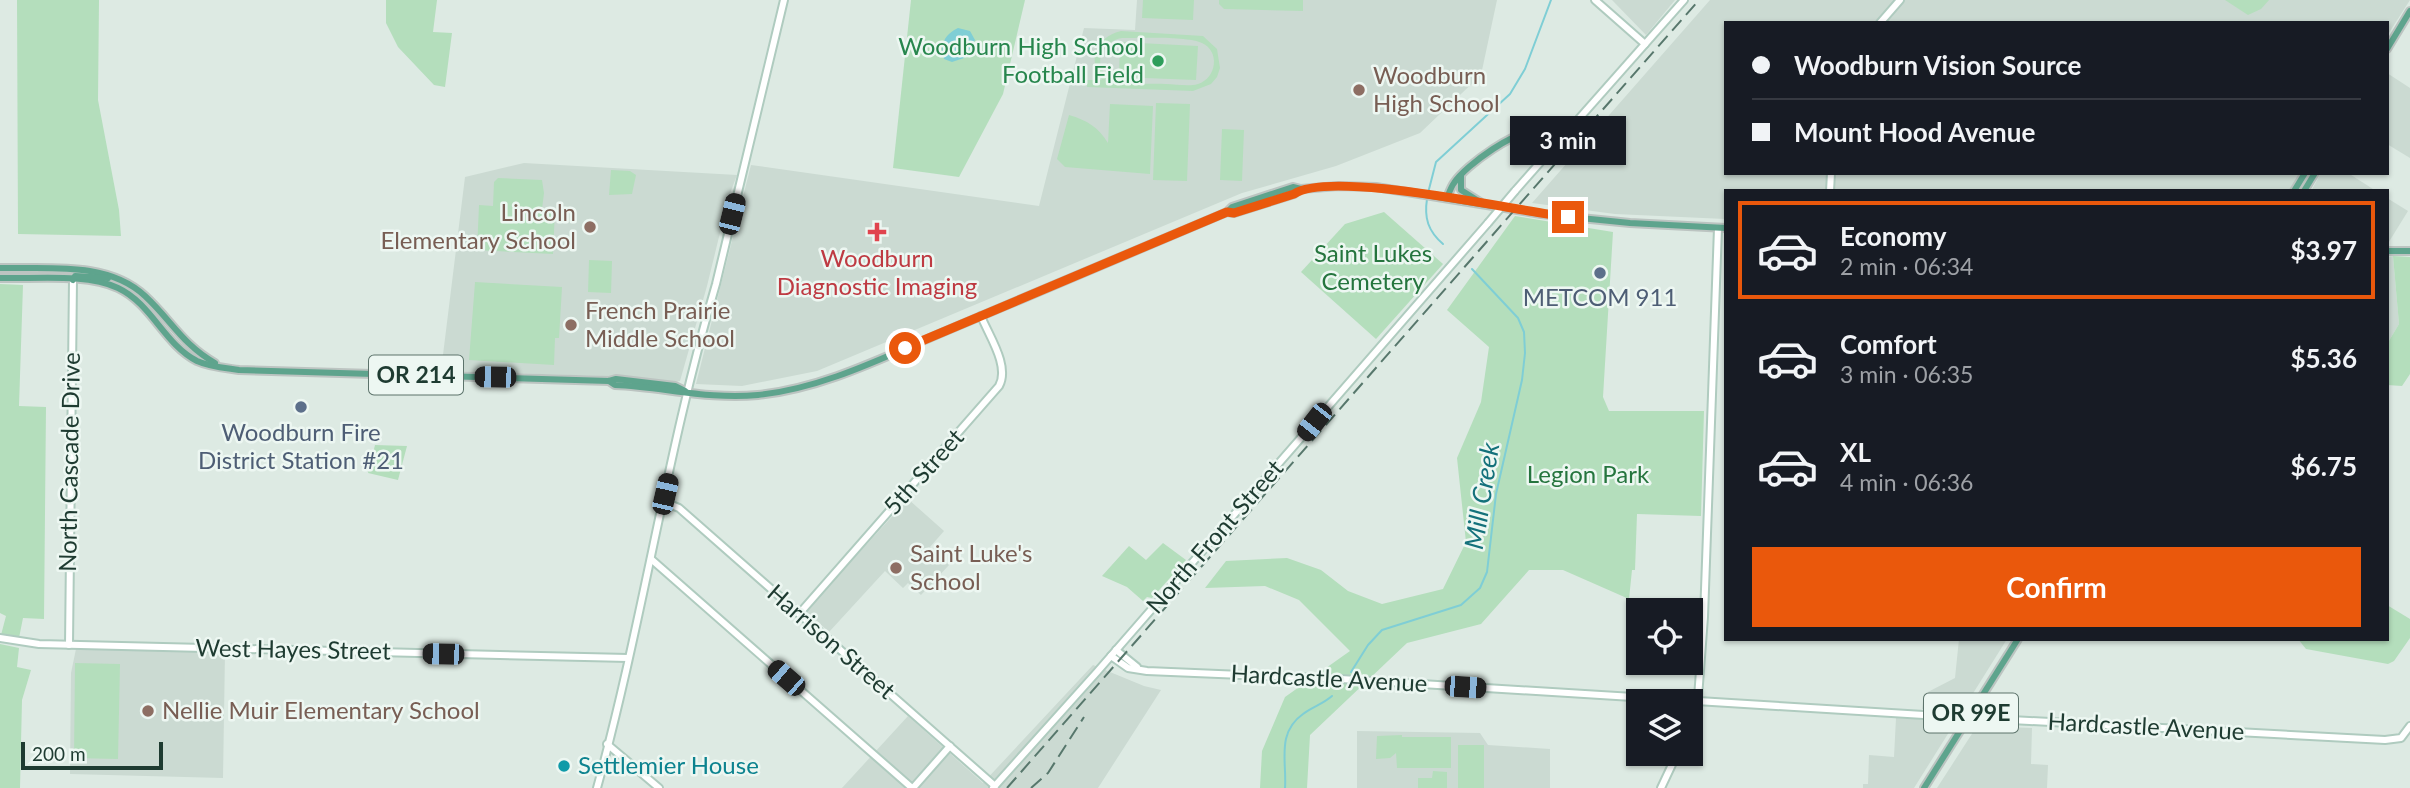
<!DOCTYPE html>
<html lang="en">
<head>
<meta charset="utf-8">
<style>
	:root { --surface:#171b24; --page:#242831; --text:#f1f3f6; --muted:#9ea1a6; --line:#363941; --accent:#ea580c }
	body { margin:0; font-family:Lato,sans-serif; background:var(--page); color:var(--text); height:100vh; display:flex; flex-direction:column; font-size:26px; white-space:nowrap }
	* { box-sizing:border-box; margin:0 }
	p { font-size:23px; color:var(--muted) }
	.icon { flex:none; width:38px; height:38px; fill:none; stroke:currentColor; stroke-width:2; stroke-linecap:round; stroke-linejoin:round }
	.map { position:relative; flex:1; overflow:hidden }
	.drawer { position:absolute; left:1724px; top:189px; width:665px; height:452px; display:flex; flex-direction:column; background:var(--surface); border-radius:0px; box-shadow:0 2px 5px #0004 }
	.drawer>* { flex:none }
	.banner { position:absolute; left:1724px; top:21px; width:665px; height:154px; border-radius:0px; box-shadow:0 2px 5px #0004; display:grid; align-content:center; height:154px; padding:0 28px; background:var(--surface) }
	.controls { position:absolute; left:1626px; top:598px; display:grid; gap:14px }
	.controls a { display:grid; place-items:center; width:77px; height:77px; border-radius:0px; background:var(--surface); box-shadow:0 2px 5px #0004; font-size:35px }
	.scale { position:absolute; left:21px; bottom:18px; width:142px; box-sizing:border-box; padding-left:7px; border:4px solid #1e3b31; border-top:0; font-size:19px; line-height:24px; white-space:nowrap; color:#1e3b31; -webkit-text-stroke:5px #edf7f2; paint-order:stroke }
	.end { position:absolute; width:32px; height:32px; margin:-16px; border:9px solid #ea580c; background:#fff; box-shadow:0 0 0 4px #fff }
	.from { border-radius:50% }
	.bubble { position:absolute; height:49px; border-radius:0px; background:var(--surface); box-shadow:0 2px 5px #0004; font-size:23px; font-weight:700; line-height:49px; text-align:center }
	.car { position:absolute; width:21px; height:42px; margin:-21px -10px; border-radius:9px; box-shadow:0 0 5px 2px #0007; background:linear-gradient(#222 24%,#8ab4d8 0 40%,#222 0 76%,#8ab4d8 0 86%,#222 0) }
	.banner b { display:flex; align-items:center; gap:24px; height:66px; font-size:26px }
	.banner b+b { border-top:2px solid var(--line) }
	.banner i { width:18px; height:18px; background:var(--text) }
	ul { padding:12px 0 0; list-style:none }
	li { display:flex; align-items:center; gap:21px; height:98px; margin:0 14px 10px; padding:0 14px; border:4px solid transparent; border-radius:0px }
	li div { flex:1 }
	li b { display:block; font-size:26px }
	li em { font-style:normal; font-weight:700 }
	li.current { border-color:var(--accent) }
	li>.icon { width:63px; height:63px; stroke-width:1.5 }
	.action { display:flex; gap:14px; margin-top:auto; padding:14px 28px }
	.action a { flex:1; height:80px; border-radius:0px; background:var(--accent); color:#fff; font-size:28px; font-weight:700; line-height:80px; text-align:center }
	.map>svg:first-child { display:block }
	.built { fill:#cbdad2 }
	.green { fill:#b4debc; fill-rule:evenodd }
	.water { fill:#7fced5 }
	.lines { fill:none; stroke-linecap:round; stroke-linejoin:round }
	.stream { stroke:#7fced5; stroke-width:2 }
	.secondary-casing { stroke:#afcbbf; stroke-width:10 }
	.primary-casing { stroke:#bcc4c1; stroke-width:10 }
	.secondary { stroke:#fff; stroke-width:6 }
	.primary { stroke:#5ea48d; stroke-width:6 }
	.rail { stroke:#57776c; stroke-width:2; stroke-dasharray:14 7; stroke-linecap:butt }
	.secondary-bridge-casing { stroke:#afcbbf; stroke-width:10; stroke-linecap:butt }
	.secondary-bridge { stroke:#fff; stroke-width:6 }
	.route { stroke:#ea580c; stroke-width:9 }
	.leisure-dot { fill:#2e9e5b; stroke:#edf7f2; stroke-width:2.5 }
	.education-dot { fill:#8d6e63; stroke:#edf7f2; stroke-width:2.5 }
	.health-dot { fill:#e0444e; stroke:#edf7f2; stroke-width:2.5 }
	.service-dot { fill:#5c6f8a; stroke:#edf7f2; stroke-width:2.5 }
	.culture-dot { fill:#0f9aa8; stroke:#edf7f2; stroke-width:2.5 }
	.labels { text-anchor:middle; stroke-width:5; stroke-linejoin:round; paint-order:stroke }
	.shield { fill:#edf7f2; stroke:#5c736b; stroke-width:2 }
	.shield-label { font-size:23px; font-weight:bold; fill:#1e3b31 }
	.leisure-label { font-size:24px; fill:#27864d; stroke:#edf7f2; text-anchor:end }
	.education-label { font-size:24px; fill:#785e54; stroke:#edf7f2; text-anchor:start }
	.park-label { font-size:24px; fill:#25753e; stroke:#edf7f2 }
	.health-label { font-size:24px; fill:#be3a42; stroke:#edf7f2 }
	.service-label { font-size:24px; fill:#4e5e75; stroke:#edf7f2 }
	.street-label { font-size:24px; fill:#1e3b31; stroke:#edf7f2 }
	.culture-label { font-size:24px; fill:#0d838f; stroke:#edf7f2; text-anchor:start }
	.water-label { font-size:26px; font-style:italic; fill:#14717b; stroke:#edf7f2 }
</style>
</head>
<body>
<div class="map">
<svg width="2410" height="788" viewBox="0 0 2410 788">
	<rect width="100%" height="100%" fill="#ddeae3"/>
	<g class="built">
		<path d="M 1137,0 L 1497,0 L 1481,75 L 1420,133 L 1336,166 L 1242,193 L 817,371 L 742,386 L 696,384 L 751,165 L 1039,206 L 1084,28 L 1135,30 Z"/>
		<path d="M 1612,0 L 1675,0 L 1646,35 Z"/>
		<path d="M 1710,0 L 2410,0 L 2387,36 L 2387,23 L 1726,23 L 1726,173 L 2300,173 L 2289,191 L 1726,191 L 1725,219 L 1615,214 L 1532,203 Z"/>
		<path d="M 2387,73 L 2410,88 L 2410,158 L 2387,144 Z"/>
		<path d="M 524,163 L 737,175 L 729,196 L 707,286 L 680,381 L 669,383 L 634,377 L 441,371 L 465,177 Z"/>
		<path d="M 2321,173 L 2348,173 L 2376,191 L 2311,191 Z"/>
		<path d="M 2387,198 L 2408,211 L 2387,245 Z"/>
		<path d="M 2393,256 L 2399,324 L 2387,344 L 2387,257 Z"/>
		<path d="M 908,499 L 944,531 L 930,547 L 949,565 L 921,595 L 908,583 L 903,588 L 885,571 L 829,632 L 806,611 Z"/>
		<path d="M 1959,639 L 2007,639 L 1962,711 L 1922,709 L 1924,694 L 1955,678 Z"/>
		<path d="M 76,649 L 225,652 L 223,778 L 70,774 L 71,673 Z"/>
		<path d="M 1093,665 L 1144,686 L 1161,690 L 1098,788 L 842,788 L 908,716 L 983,783 Z"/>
		<path d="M 1896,718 L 1956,721 L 1914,788 L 1863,788 L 1863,784 L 1868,784 L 1869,755 L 1894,757 Z"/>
		<path d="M 1977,726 L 2032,728 L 2031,764 L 2048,765 L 2047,788 L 1937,788 Z"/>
		<path d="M 1357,731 L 1480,733 L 1488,745 L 1550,749 L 1550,788 L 1357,788 Z"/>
	</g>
	<g class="green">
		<path d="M 17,0 L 99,0 L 98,100 L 119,210 L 121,236 L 18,234 Z"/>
		<path d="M 386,0 L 437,0 L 433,32 L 452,33 L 445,87 L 434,85 L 398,47 L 386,23 Z"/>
		<path d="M 911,0 L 1025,0 L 1003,94 L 959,177 L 893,168 Z"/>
		<path d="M 1143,0 L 1194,0 L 1193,20 L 1142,18 Z"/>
		<path d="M 1219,0 L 1303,0 L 1303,11 L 1224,9 L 1219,4 Z"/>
		<path d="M 2225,0 L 2269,0 L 2261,9 L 2248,15 Z"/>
		<path d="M 1121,31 L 1203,36 L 1217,49 L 1220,68 L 1217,77 L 1211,84 L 1193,91 L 1087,87 L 1087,80 L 1102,80 C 1087,59 1096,37 1121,31 ZM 1122,38 C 1140,38 1187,36 1202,43 C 1220,51 1217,78 1198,84 C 1188,87 1176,84 1166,84 C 1150,83 1127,86 1113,79 C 1090,69 1101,41 1122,38 Z"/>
		<path d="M 1120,42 L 1198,46 L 1196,80 L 1119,77 Z"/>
		<path d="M 1156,103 L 1190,104 L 1187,181 L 1153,180 Z"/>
		<path d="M 1110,104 L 1153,106 L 1150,174 L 1065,167 L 1057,159 L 1069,115 C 1087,120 1099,128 1108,143 Z"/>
		<path d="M 1222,129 L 1244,130 L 1242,181 L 1220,180 Z"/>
		<path d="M 611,170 L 630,171 L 636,175 L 632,194 L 609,195 Z"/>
		<path d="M 498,178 L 542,180 L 544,193 L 542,209 L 555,210 L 553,254 L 477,250 L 479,205 L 493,206 L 494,182 Z"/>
		<path d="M 1384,212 L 1443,264 L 1376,339 L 1301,272 L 1345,224 Z"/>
		<path d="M 1515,216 L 1613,232 L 1603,397 L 1609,411 L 1704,411 L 1701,516 L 1637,514 L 1635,570 L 1632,570 L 1629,599 L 1563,570 L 1529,570 L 1481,624 L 1407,643 L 1310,735 L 1307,788 L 1260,788 L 1262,751 L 1285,697 L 1350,651 L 1299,600 L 1265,586 L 1205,588 L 1226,561 L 1287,558 L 1321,570 L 1348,591 L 1382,604 L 1443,589 L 1466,542 L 1457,458 L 1481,402 L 1489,347 L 1447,310 Z"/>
		<path d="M 2393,256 L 2410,257 L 2410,374 L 2402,386 L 2387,385 L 2387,344 L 2399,324 Z"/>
		<path d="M 589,260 L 612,261 L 611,293 L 588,292 Z"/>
		<path d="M 475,282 L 562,287 L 559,338 L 555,338 L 554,365 L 469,360 Z"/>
		<path d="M 0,284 L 23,285 L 19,406 L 46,407 L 44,619 L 23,618 L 19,638 L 1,635 L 6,616 L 0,613 Z"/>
		<path d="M 375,445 L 407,446 L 398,480 L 368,473 Z"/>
		<path d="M 1163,543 L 1186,560 L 1152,598 L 1147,597 L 1143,601 L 1127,587 L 1102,576 L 1129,546 L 1146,560 Z"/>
		<path d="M 2387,605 L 2410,619 L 2410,638 L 2394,661 L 2388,664 L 2306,649 L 2298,639 L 2387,639 Z"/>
		<path d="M 0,644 L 19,648 L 17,667 L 31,670 L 22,700 L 20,788 L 0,788 Z"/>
		<path d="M 75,663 L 120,664 L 118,759 L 74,758 Z"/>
		<path d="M 1402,735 L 1402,737 L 1451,737 L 1451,768 L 1397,768 L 1396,753 L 1390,758 L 1376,759 L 1377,736 Z"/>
		<rect x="1458" y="745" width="26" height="43"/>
		<path d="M 1433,771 L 1447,772 L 1447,788 L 1418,788 L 1418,778 L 1432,778 Z"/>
	</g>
	<path class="water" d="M 958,28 L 970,31 L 975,40 L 964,58 L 952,62 L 944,59 C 939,45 945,34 958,28 Z"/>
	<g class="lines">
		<g class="stream">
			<path d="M 1428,193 L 1436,162 L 1510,94 L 1525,69 L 1551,0"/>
			<path d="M 1427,199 C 1424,218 1428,231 1443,244"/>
			<path d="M 1351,672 L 1368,645 L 1382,630 L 1461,605 L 1480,588 L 1487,572 L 1496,494 L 1522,380 L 1525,353 L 1524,332 L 1518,318 L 1472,269"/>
			<path d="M 1285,788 C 1287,762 1276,733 1303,714 C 1312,707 1323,704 1332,696"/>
		</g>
		<g class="secondary-casing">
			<g id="secondary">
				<path d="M 1595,0 L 1645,44"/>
				<path d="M 1880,23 L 1900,0"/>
				<path d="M 1515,191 L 1684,0"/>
				<path d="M 1830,191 L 1831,173"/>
				<path d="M 664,502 L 679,508 L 995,786"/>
				<path d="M 651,559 L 912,788"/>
				<path d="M 799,614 L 999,386 C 1010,366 989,336 981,316"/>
				<path d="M 0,638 L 39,644 L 628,658"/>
				<path d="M 69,645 L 73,280"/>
				<path d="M 1116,650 L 1137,667"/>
				<path d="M 1111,656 L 1128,668 L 1147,671 L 1341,679 L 1956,717 L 2385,740 L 2401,738 L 2410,726"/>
				<path d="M 1690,728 L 1697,711 L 1704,617 L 1718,228"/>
				<path d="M 607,744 L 659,788"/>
				<path d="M 597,788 C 643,621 667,450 716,284 L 784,0"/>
				<path d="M 913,788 L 950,746"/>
				<path d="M 993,788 L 1097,672 L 1488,223"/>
				<path d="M 1661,788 L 1677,754"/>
			</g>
		</g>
		<g class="primary-casing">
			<g id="primary">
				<path d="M 2387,49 L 2410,11"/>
				<path d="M 1461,176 L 1461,190 L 1480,202"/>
				<path d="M 2294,191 L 2305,173"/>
				<path d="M 2304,191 L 2315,173"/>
				<path d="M 1447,198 C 1449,193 1451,187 1454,183 C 1466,165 1517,128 1539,131 C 1547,132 1553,137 1559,142"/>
				<path d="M 1227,212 L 1234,213 L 1294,194 L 1301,189"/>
				<path d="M 2387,251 L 2410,251"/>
				<path d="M 0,268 C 48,269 108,261 145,296 C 171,320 183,345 215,363"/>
				<path d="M 0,278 C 35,279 87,273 118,288 C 152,304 164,344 197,361 C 210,367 226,368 239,370 L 609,381 L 616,379 L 675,386 L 685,391"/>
				<path d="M 73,280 L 75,276 L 108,278"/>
				<path d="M 609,381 L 615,385 C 663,387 710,400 758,395 C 825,388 886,356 948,330 C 1041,291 1134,252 1227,212 L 1232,207 L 1293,187 L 1301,189 L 1338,186 L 1376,187 L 1541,214 L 1630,223 L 1726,228"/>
				<path d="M 1924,788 L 2018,639"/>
			</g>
		</g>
		<use href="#secondary" class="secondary"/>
		<use href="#primary" class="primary"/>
		<g class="rail">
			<path d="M 1007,788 L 1699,0"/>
			<path d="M 1031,788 L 1048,773 L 1084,717"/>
		</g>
		<g class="secondary-bridge-casing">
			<path id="secondary-bridge" d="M 1488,223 L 1515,191"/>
		</g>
		<use href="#secondary-bridge" class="secondary-bridge"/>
	</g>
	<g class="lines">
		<path class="route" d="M 905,348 L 1227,212 L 1234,213 L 1294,194 C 1332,169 1515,211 1568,217"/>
	</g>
	<circle class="leisure-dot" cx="1158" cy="61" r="7"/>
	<g class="education-dot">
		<circle cx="1359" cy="90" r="7"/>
		<circle cx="590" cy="227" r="7"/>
		<circle cx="571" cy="325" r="7"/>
		<circle cx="896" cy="568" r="7"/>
		<circle cx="148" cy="711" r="7"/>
	</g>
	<path class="health-dot" d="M873.5 221.5h7v7h7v7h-7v7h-7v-7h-7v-7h7z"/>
	<g class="service-dot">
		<circle cx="1600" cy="273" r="7"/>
		<circle cx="301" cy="407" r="7"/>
	</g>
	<circle class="culture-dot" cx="564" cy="766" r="7"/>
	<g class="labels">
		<g class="shield">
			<rect x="369" y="355.5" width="94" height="39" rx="5"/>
			<rect x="1924" y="693.5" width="94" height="39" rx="5"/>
		</g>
		<g class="shield-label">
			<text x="416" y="383">OR 214</text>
			<text x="1971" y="721">OR 99E</text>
		</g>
		<g class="leisure-label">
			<text x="1144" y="55">Woodburn High School<tspan x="1144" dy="28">Football Field</tspan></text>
		</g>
		<g class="education-label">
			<text x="1373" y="84">Woodburn<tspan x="1373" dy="28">High School</tspan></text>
			<text x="576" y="221" text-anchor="end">Lincoln<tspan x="576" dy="28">Elementary School</tspan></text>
			<text x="585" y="319">French Prairie<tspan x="585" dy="28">Middle School</tspan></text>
			<text x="910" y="562">Saint Luke's<tspan x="910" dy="28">School</tspan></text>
			<text x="162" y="719">Nellie Muir Elementary School</text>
		</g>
		<g class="park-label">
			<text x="1373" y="262">Saint Lukes<tspan x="1373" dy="28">Cemetery</tspan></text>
			<text x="1588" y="483">Legion Park</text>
		</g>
		<g class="health-label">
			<text x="877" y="267">Woodburn<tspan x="877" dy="28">Diagnostic Imaging</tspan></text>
		</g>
		<g class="service-label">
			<text x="1600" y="306">METCOM 911</text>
			<text x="301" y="441">Woodburn Fire<tspan x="301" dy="28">District Station #21</tspan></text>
		</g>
		<g class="street-label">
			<text transform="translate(70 462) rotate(-89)" y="8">North Cascade Drive</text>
			<text transform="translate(924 472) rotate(-48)" y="8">5th Street</text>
			<text transform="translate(1215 537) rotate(-49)" y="8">North Front Street</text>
			<text transform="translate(831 642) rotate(41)" y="8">Harrison Street</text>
			<text transform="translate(293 650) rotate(1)" y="8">West Hayes Street</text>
			<text transform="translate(1329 679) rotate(3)" y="8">Hardcastle Avenue</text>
			<text transform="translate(2146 727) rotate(3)" y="8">Hardcastle Avenue</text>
		</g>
		<g class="culture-label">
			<text x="578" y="774">Settlemier House</text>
		</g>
		<g class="water-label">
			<text transform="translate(1482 496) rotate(-81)" y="9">Mill Creek</text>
		</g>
	</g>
</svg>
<div class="controls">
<a><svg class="icon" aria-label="locate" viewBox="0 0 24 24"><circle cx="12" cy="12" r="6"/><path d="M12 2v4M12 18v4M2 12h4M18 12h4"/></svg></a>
<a><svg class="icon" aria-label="layers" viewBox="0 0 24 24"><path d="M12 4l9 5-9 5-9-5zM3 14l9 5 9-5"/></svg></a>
</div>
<div class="scale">200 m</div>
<i class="end from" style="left:905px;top:348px"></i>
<i class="end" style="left:1568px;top:217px"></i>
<div class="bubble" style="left:1510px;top:116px;width:116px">3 min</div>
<i class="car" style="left:732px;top:214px;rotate:14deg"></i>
<i class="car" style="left:495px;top:377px;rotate:271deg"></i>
<i class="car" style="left:1314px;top:422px;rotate:218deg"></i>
<i class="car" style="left:665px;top:494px;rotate:13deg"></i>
<i class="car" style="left:443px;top:654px;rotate:271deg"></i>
<i class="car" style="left:786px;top:678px;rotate:311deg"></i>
<i class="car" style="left:1465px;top:687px;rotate:94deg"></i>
<div class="banner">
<b><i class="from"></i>Woodburn Vision Source</b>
<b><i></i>Mount Hood Avenue</b>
</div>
<section class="drawer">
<ul>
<li class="current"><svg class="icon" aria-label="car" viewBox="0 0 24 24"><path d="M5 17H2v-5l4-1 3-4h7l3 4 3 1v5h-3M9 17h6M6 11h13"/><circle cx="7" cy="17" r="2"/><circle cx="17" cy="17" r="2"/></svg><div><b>Economy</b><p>2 min · 06:34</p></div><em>$3.97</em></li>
<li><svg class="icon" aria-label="car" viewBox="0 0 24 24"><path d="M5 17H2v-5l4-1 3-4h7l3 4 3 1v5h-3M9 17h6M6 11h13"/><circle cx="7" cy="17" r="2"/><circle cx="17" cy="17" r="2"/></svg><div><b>Comfort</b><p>3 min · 06:35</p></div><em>$5.36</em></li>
<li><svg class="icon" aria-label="car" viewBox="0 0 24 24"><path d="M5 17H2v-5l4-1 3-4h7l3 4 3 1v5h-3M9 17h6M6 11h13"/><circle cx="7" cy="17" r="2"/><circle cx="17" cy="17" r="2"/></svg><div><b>XL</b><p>4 min · 06:36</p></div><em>$6.75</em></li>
</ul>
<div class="action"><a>Confirm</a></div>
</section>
</div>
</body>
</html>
